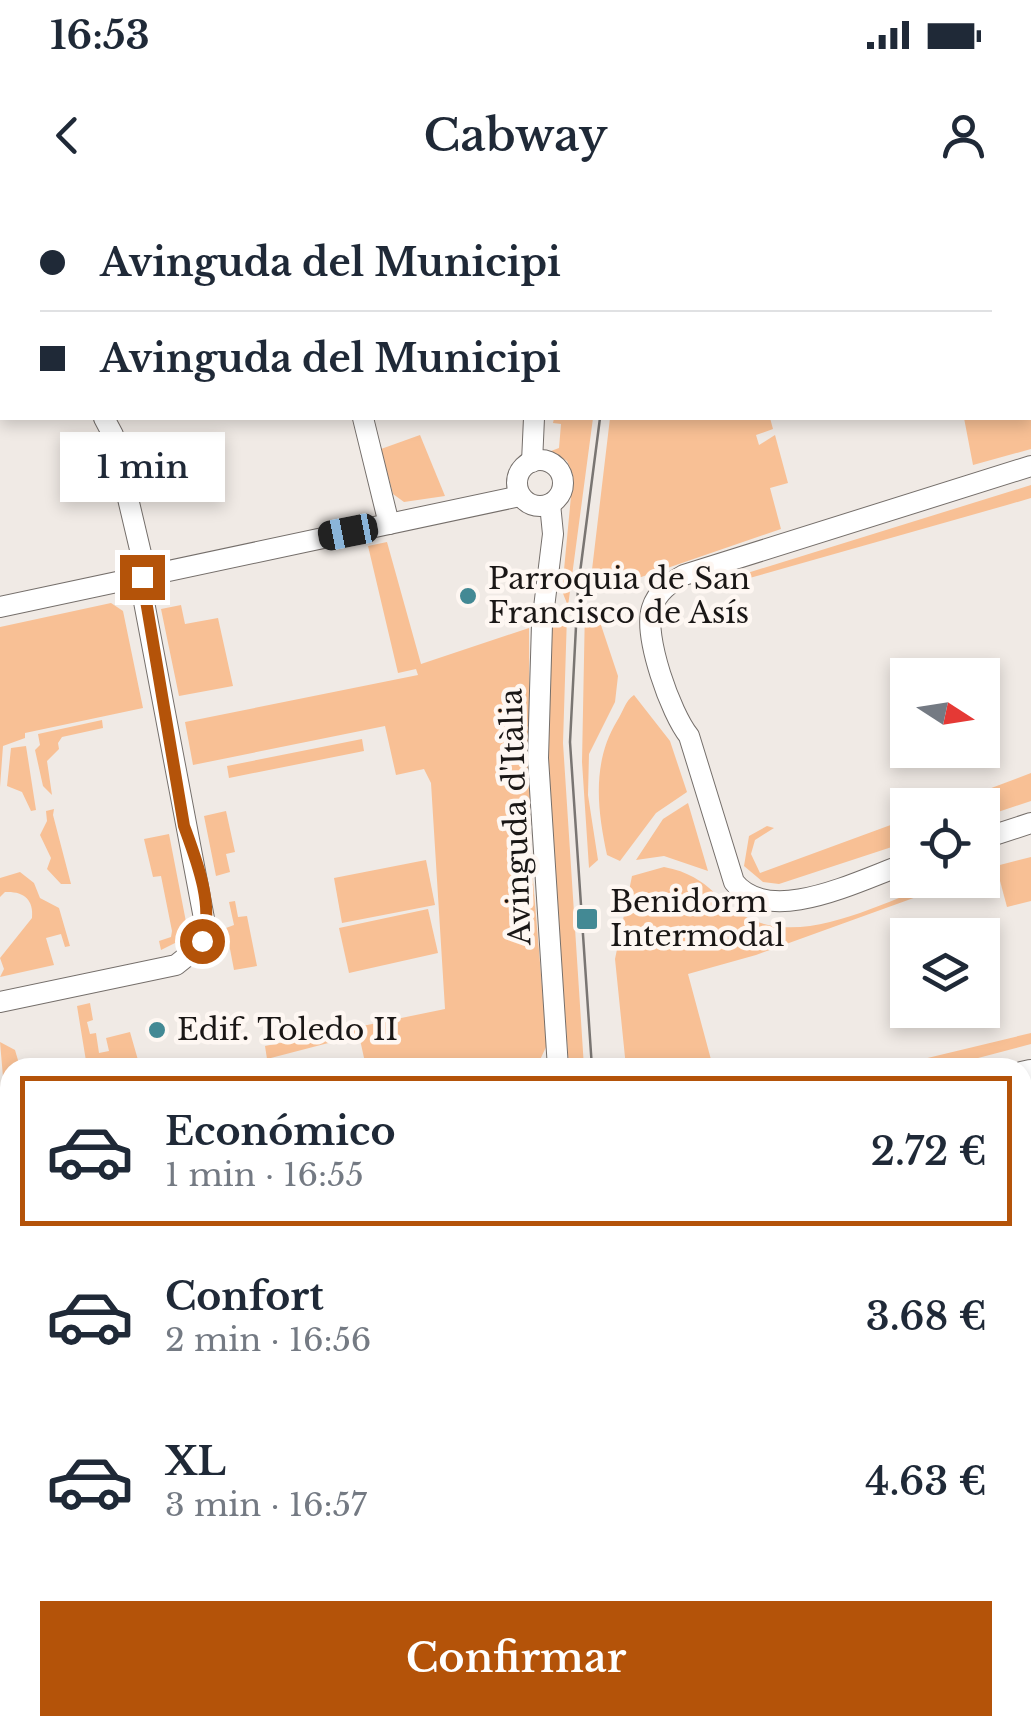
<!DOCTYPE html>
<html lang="es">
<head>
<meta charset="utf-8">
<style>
	:root { --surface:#fff; --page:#f2f2f3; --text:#1f2937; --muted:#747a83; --line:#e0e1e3; --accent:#b45309 }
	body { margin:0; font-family:"Libre Baskerville",serif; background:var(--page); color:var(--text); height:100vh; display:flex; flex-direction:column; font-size:38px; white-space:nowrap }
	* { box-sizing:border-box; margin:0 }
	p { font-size:32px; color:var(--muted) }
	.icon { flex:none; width:55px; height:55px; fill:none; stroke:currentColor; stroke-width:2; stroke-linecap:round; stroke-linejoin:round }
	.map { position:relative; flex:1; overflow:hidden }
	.sheet { position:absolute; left:0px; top:858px; width:1032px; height:678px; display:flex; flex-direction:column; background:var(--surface); border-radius:30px 30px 0 0; box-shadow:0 5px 15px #0003 }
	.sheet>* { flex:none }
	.hud { position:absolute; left:0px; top:0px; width:1032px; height:220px; box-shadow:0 5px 15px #0003; display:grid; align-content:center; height:220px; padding:0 40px; background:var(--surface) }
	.needle { width:65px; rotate:102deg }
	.controls { position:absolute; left:890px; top:458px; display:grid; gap:20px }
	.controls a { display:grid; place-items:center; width:110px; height:110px; border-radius:0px; background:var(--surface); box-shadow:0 5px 15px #0003; font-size:50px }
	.end { position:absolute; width:45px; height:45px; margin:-22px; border:12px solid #b45309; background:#fff; box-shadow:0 0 0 5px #fff }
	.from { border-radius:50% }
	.bubble { position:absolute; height:70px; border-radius:0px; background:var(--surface); box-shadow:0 5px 15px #0003; font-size:32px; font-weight:600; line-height:70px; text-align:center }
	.car { position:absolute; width:30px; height:60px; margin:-30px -15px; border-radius:12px; box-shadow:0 0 8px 2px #0007; background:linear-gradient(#222 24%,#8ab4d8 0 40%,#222 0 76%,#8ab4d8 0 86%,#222 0) }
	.hud b { display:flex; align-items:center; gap:35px; height:95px; font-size:38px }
	.hud b+b { border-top:2px solid var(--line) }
	.hud i { width:25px; height:25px; background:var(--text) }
	ul { padding:18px 0 0; list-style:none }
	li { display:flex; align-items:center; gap:30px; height:150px; margin:0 20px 15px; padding:0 20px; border:5px solid transparent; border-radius:0px }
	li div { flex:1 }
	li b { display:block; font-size:38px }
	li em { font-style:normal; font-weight:600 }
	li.on { border-color:var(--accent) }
	li>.icon { width:90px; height:90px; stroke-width:1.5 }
	.action { display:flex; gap:20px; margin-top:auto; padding:20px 40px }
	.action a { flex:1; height:115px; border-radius:0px; background:var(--accent); color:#fff; font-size:40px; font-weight:600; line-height:115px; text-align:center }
	.status { display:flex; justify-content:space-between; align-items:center; height:70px; padding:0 50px; background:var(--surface); direction:ltr }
	.status svg { height:28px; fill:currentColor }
	header { display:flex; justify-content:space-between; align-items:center; height:130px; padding:0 40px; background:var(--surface); font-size:45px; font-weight:600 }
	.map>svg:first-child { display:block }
	.green { fill:#f8c095 }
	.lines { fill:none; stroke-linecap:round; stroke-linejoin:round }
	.stream { stroke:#e9a46d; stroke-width:5 }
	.street-casing { stroke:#756f6b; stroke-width:22 }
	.secondary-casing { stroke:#756f6b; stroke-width:30 }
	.street { stroke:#fff; stroke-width:20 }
	.secondary { stroke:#fff; stroke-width:28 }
	.tram { stroke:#797572; stroke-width:2.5 }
	.route { stroke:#b45309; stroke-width:12 }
	.poi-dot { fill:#438994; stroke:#fef7f2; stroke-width:4 }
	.labels { text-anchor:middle; stroke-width:9; stroke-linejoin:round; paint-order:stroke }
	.poi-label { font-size:30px; fill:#1a1716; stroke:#fef7f2; text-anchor:start }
	.street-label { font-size:30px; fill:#1a1716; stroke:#fef7f2 }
</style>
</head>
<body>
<div class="status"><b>16:53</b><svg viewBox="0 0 49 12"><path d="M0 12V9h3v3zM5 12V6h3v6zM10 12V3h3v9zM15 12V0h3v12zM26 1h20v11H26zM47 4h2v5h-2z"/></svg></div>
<header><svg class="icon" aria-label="back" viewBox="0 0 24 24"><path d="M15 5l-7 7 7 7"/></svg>Cabway<svg class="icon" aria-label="person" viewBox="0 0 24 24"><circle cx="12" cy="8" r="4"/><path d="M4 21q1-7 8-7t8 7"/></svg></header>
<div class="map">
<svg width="1031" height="1533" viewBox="0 0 1031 1533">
	<rect width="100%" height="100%" fill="#f0eae5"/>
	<g class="green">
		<path d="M 924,0 L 1031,0 L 1031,249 L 973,265 L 964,218 L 1030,218 L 1030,2 Z"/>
		<path d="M 554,218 L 593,218 L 568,406 L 562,391 L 573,275 L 567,261 L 551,251 L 559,248 L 561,224 L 553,223 Z"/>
		<path d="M 610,218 L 770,218 L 773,229 L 756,235 L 759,245 L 775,235 L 788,283 L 770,288 L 781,329 L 589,395 Z"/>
		<path d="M 420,235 L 445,296 L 404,302 L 393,294 L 381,249 Z"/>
		<path d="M 1031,285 L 1031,298 L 1007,305 L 746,379 L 744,374 Z"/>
		<path d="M 387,342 L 421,464 L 529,428 L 530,645 L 547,845 L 539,862 L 530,868 L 366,867 L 359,835 L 267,859 L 265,846 L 445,809 L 431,583 L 424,569 L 396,575 L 385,526 L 193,565 L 185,522 L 418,475 L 416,469 L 398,473 L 368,346 Z"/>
		<path d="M 111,403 L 123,411 L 143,508 L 25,533 L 25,538 L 3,546 L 0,587 L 0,427 Z"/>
		<path d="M 594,404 L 618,476 L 615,502 L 589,554 L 588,595 L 598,660 L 589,668 L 582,562 L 585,407 Z"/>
		<path d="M 181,405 L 185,424 L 218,418 L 233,486 L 179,496 L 161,409 Z"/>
		<path d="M 567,415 L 563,543 L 584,867 L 569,867 L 547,571 L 552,420 Z"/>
		<path d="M 634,495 L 670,541 L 687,592 L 656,613 L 620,661 L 607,655 C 597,609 592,562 617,521 C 623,512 625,501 634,495 Z"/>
		<path d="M 102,520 L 103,528 L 62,537 L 58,543 L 59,549 L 47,561 L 52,595 L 43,586 L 35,550 L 40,545 L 38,534 Z"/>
		<path d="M 362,539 L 364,551 L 229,578 L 227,566 Z"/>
		<path d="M 26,546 L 36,610 L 31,611 L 22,592 L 7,586 L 11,548 Z"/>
		<path d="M 1031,573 L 1031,601 L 983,617 L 982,605 L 946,605 Z"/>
		<path d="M 688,603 L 708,671 L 664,656 L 636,660 L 663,619 Z"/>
		<path d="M 54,609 L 53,615 L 71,684 L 61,684 L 47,669 L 51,658 L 40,635 L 47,621 L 46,611 Z"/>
		<path d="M 226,611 L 235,652 L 226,654 L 230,672 L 216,676 L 204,616 Z"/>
		<path d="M 907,619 L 907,642 L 779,684 L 763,682 L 744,666 L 749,636 L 767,626 L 774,628 L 755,640 L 751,654 L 760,673 Z"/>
		<path d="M 169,634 L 187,727 L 181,740 L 161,750 L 159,741 L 171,737 L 172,731 L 161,676 L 153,677 L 144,639 Z"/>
		<path d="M 1031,657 L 1031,701 L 1007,707 L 996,666 Z"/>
		<path d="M 426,660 L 435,705 L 342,723 L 334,678 Z"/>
		<path d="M 664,667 C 713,676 718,707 755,721 C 814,744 888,698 946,681 L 944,687 L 756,755 L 688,774 L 713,867 L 626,867 L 615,759 L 632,676 Z"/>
		<path d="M 20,672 L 34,683 L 40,698 L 59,708 L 70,746 L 65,747 L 61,734 L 46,738 L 54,765 L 0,777 L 4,769 L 0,758 L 32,718 C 34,699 23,691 5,692 L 0,697 L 0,678 Z"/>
		<path d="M 235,701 L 238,717 L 247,716 L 257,766 L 234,770 L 226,728 L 234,725 L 229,702 Z"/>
		<path d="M 428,709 L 438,753 L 349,773 L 339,728 Z"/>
		<path d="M 90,803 L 93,820 L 87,822 L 90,834 L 96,833 L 99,853 L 109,851 L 106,838 L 130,832 L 140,867 L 87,867 L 77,806 Z"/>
		<path d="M 1031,833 L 1031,844 L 944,867 L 890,867 Z"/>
		<path d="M 0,842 L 15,850 L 20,867 L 10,868 L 10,976 L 1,978 L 0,925 L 6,912 Z"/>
		<path d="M 1031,939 L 1031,1490 L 1023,1492 L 1022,941 Z"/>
		<path d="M 10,1198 L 10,1525 L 364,1525 L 354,1533 L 0,1533 L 0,1199 Z"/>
		<path d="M 395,1525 L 637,1525 L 638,1533 L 377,1533 Z"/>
	</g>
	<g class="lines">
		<g class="stream">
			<path d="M 1022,1056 L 1031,1056"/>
			<path d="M 221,1533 L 235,1525"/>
		</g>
		<g class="street-casing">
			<g id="street">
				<path d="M 53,0 L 54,2"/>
				<path d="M 306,0 L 306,2"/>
				<path d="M 553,2 L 553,0"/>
				<path d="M 363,218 L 389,324"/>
				<circle cx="540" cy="283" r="23"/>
				<path d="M 532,262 L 534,218"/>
				<path d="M 550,304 L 553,334 L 542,424 L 538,558 L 558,868"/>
				<path d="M 0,407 L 520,296"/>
				<path d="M 982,639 L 1031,623"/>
				<path d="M 908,663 C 861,679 770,728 734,682 L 689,536 C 671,514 643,436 652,408 C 657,392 670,383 684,375 L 1031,266"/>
				<path d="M 0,802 L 176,765 L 196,749 L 206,729 L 141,386 L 143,362 L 113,235 L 104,218"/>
				<path d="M 1022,1520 L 1031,1518"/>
				<path d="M 980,1533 L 1005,1525"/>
			</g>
		</g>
		<g class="secondary-casing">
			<g id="secondary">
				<path d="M 1022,876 L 1031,874"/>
				<path d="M 1022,906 L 1031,904"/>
				<path d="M 0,1138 L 10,1136"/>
				<path d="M 0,1166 L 10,1164"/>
			</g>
		</g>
		<use href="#street" class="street"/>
		<use href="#secondary" class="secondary"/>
		<g class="tram">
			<path d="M 629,2 L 629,0"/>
			<path d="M 592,868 L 570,542 L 578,388 L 600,218"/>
			<path d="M 645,1525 L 646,1533"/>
		</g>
	</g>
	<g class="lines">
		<path class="route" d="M 142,377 L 184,626 C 196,659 215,707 202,741"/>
	</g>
	<g class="poi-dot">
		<circle cx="468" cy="396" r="10"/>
		<rect x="575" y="707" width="24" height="24" rx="5"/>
		<circle cx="157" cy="830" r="10"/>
	</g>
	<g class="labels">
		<g class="poi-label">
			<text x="488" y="389">Parroquia de San<tspan x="488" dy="34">Francisco de Asís</tspan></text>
			<text x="610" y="712">Benidorm<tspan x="610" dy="34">Intermodal</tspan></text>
			<text x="177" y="840">Edif. Toledo II</text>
		</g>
		<g class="street-label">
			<text transform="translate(516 617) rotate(-92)" y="10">Avinguda d'Itàlia</text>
		</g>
	</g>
</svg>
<div class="controls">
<a><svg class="needle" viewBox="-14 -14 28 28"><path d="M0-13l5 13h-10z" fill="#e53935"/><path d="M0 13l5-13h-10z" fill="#747a83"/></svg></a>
<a><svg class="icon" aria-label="locate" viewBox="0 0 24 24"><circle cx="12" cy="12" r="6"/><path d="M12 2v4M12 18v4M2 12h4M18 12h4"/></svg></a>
<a><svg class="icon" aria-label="layers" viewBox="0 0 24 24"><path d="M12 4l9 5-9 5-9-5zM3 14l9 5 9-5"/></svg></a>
</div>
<i class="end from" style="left:202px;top:741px"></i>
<i class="end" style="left:142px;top:377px"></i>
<div class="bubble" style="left:60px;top:232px;width:165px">1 min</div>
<i class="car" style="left:348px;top:332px;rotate:259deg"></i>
<div class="hud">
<b><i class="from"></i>Avinguda del Municipi</b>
<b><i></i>Avinguda del Municipi</b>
</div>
<section class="sheet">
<ul>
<li class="on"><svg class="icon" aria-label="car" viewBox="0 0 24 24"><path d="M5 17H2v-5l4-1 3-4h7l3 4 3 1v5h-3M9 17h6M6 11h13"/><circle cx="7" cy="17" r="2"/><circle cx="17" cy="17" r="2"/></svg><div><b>Económico</b><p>1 min · 16:55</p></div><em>2.72 €</em></li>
<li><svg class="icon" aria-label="car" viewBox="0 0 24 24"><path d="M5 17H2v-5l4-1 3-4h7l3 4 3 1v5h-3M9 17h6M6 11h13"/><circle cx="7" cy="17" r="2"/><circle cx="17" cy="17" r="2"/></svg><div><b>Confort</b><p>2 min · 16:56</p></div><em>3.68 €</em></li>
<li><svg class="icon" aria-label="car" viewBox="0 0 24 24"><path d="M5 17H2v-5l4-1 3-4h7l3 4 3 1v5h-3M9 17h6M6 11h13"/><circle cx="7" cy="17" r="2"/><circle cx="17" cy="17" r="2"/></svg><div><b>XL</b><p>3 min · 16:57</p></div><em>4.63 €</em></li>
</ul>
<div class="action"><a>Confirmar</a></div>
</section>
</div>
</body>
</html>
